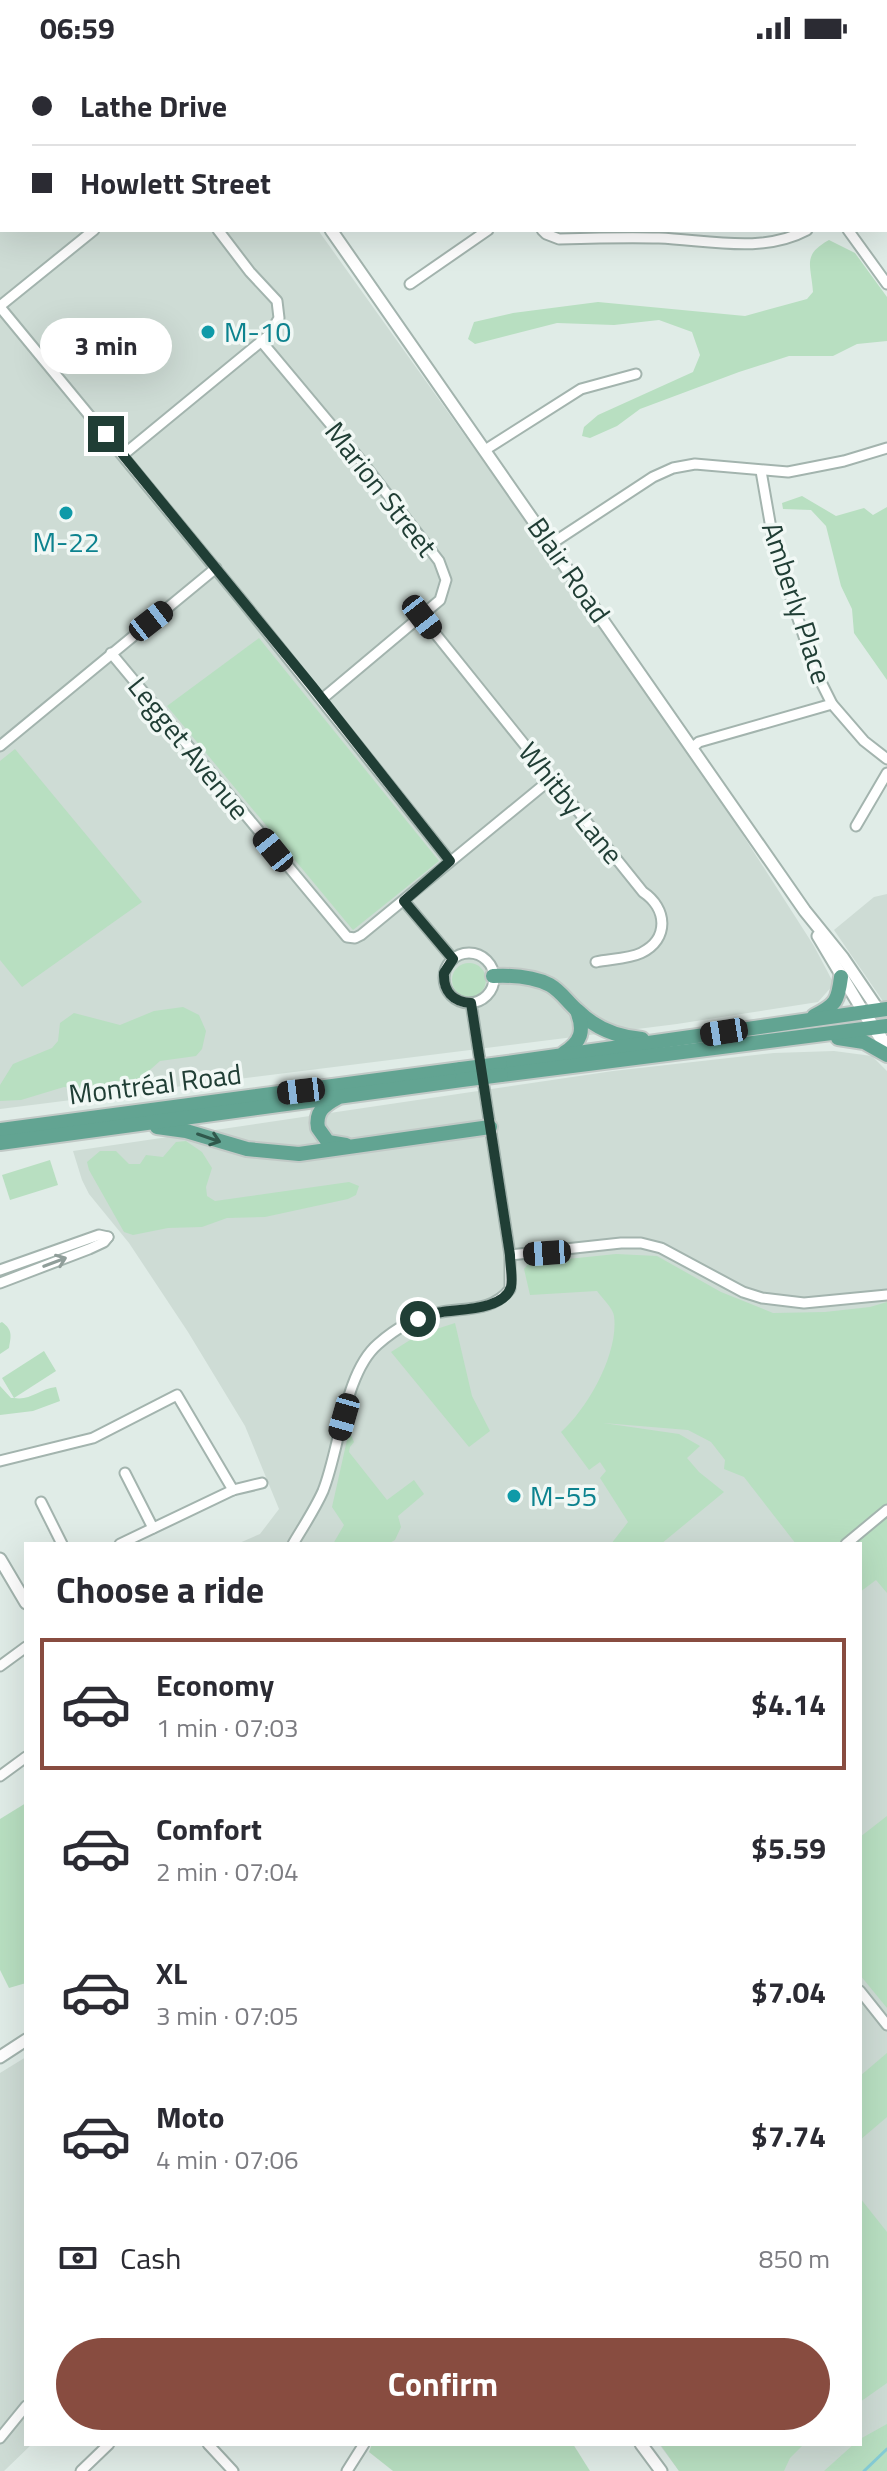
<!DOCTYPE html>
<html lang="en">
<head>
<meta charset="utf-8">
<style>
	:root { --surface:#fff; --page:#f7f7f7; --text:#2b2b33; --muted:#7c7c81; --line:#e1e1e2; --accent:#884c40 }
	body { margin:0; font-family:"Titillium Web",sans-serif; background:var(--page); color:var(--text); height:100vh; display:flex; flex-direction:column; font-size:30px; white-space:nowrap }
	* { box-sizing:border-box; margin:0 }
	p { font-size:26px; color:var(--muted) }
	.icon { flex:none; width:44px; height:44px; fill:none; stroke:currentColor; stroke-width:2; stroke-linecap:round; stroke-linejoin:round }
	.map { position:relative; flex:1; overflow:hidden }
	.sheet { position:absolute; left:24px; top:1486px; width:838px; height:904px; display:flex; flex-direction:column; background:var(--surface); border-radius:0px; box-shadow:0 8px 32px #0002 }
	.sheet>* { flex:none }
	.guide { position:absolute; left:0px; top:0px; width:888px; height:176px; box-shadow:0 8px 32px #0002; display:grid; align-content:center; height:176px; padding:0 32px; background:var(--surface) }
	.end { position:absolute; width:36px; height:36px; margin:-18px; border:10px solid #203e35; background:#fff; box-shadow:0 0 0 4px #fff }
	.from { border-radius:50% }
	.bubble { position:absolute; height:56px; border-radius:28px; background:var(--surface); box-shadow:0 8px 32px #0002; font-size:26px; font-weight:700; line-height:56px; text-align:center }
	.car { position:absolute; width:24px; height:48px; margin:-24px -12px; border-radius:10px; box-shadow:0 0 6px 2px #0007; background:linear-gradient(#222 24%,#8ab4d8 0 40%,#222 0 76%,#8ab4d8 0 86%,#222 0) }
	.guide b { display:flex; align-items:center; gap:28px; height:76px; font-size:30px }
	.guide b+b { border-top:2px solid var(--line) }
	.guide i { width:20px; height:20px; background:var(--text) }
	ul { padding:0; list-style:none }
	li { display:flex; align-items:center; gap:24px; height:132px; margin:0 16px 12px; padding:0 16px; border:4px solid transparent; border-radius:0px }
	li div { flex:1 }
	li b { display:block; font-size:30px }
	li em { font-style:normal; font-weight:700 }
	li.active { border-color:var(--accent) }
	li>.icon { width:72px; height:72px; stroke-width:1.5 }
	h2 { padding:0 32px; font-size:36px; line-height:96px }
	.pay { display:flex; align-items:center; gap:20px; height:88px; padding:0 32px; font-size:30px }
	.pay p { margin-inline-start:auto }
	.cta { display:flex; gap:16px; margin-top:auto; padding:16px 32px }
	.cta a { flex:1; height:92px; border-radius:48px; background:var(--accent); color:#fff; font-size:32px; font-weight:700; line-height:92px; text-align:center }
	.status { display:flex; justify-content:space-between; align-items:center; height:56px; padding:0 40px; background:var(--surface); direction:ltr }
	.status svg { height:22px; fill:currentColor }
	.map>svg:first-child { display:block }
	.built { fill:#cedcd5 }
	.green { fill:#b8dfc1 }
	.lines { fill:none; stroke-linecap:round; stroke-linejoin:round }
	.stream { stroke:#85cbd5; stroke-width:3 }
	.minor-casing { stroke:#a3b4ae; stroke-width:13 }
	.tertiary-casing { stroke:#a3b4ae; stroke-width:15 }
	.secondary-casing { stroke:#9eb9ae; stroke-width:16 }
	.primary-casing { stroke:#c1c9c6; stroke-width:18 }
	.minor { stroke:#fff; stroke-width:9 }
	.tertiary { stroke:#fff; stroke-width:11 }
	.secondary { stroke:#fff; stroke-width:12 }
	.primary { stroke:#62a492; stroke-width:14 }
	.primary-bridge-casing { stroke:#c1c9c6; stroke-width:18; stroke-linecap:butt }
	.primary-bridge { stroke:#62a492; stroke-width:14 }
	.oneway { stroke:#30584c }
	.oneway2 { stroke:#909e9a }
	.route { stroke:#203e35; stroke-width:10 }
	.culture-dot { fill:#0f9aa8; stroke:#f1f8f5; stroke-width:3 }
	.labels { text-anchor:middle; stroke-width:7; stroke-linejoin:round; paint-order:stroke }
	.culture-label { font-size:28px; fill:#0d838f; stroke:#f1f8f5; text-anchor:start }
	.street-label { font-size:28px; fill:#203e35; stroke:#f1f8f5 }
</style>
</head>
<body>
<div class="status"><b>06:59</b><svg viewBox="0 0 49 12"><path d="M0 12V9h3v3zM5 12V6h3v6zM10 12V3h3v9zM15 12V0h3v12zM26 1h20v11H26zM47 4h2v5h-2z"/></svg></div>
<div class="map">
<svg width="887" height="2415" viewBox="0 0 887 2415">
	<rect width="100%" height="100%" fill="#e0ece7"/>
	<g class="built">
		<path d="M 0,0 L 193,0 L 195,2 L 2,2 L 2,174 L 318,174 L 682,684 L 814,890 L 834,928 L 818,946 L 677,968 L 0,1053 Z"/>
		<path d="M 887,838 L 887,951 L 834,874 L 874,841 Z"/>
		<path d="M 834,995 L 872,1000 L 887,1015 L 887,2415 L 679,2415 L 659,2388 L 860,2388 L 860,1488 L 237,1488 L 260,1478 L 279,1453 L 245,1370 L 188,1276 L 129,1187 L 89,1138 L 82,1124 L 73,1095 L 613,1015 L 774,997 Z"/>
		<path d="M 26,2001 L 26,2388 L 32,2388 L 4,2415 L 0,2415 L 0,2017 Z"/>
	</g>
	<g class="green">
		<path d="M 829,184 L 855,197 L 887,241 L 887,285 L 857,288 L 833,300 L 789,300 L 739,316 L 640,353 L 617,370 L 590,382 L 582,380 L 584,371 L 598,359 L 693,316 L 700,299 L 692,276 L 659,264 L 614,269 L 557,267 L 475,288 L 468,283 L 474,266 L 513,257 L 598,246 L 745,260 L 807,243 L 813,236 C 811,208 802,199 829,184 Z"/>
		<path d="M 802,440 L 836,460 L 864,452 L 873,459 L 887,451 L 887,624 L 854,577 L 852,553 L 841,530 L 826,470 L 811,454 L 783,453 L 782,447 Z"/>
		<path d="M 259,582 L 439,805 L 353,874 L 167,650 Z"/>
		<path d="M 15,693 L 142,846 L 22,931 L 0,904 L 0,705 Z"/>
		<circle cx="469" cy="924" r="17"/>
		<path d="M 183,951 L 199,959 L 206,975 L 202,993 L 196,1000 L 160,1005 L 134,1028 L 108,1037 L 64,1031 L 21,1044 L 0,1045 L 0,1029 L 13,1008 L 52,992 L 58,985 L 60,967 L 74,957 L 120,969 L 154,955 Z"/>
		<path d="M 186,1085 L 202,1096 L 212,1112 L 206,1131 L 207,1140 L 215,1145 L 349,1126 L 359,1130 L 356,1139 L 348,1143 L 265,1161 L 227,1162 L 202,1171 L 168,1172 L 133,1179 L 124,1176 L 89,1114 L 87,1106 L 100,1095 L 116,1095 L 129,1108 L 140,1108 L 146,1099 L 163,1101 L 176,1086 Z"/>
		<path d="M 50,1104 L 58,1129 L 10,1144 L 2,1119 Z"/>
		<path d="M 616,1198 L 657,1200 L 721,1236 L 773,1257 L 825,1256 L 870,1251 L 887,1246 L 887,1537 L 876,1524 L 860,1536 L 860,1488 L 796,1488 L 744,1421 L 724,1413 L 725,1404 L 711,1386 L 688,1374 L 603,1367 L 679,1378 L 700,1390 L 687,1402 L 699,1416 L 724,1436 L 661,1488 L 611,1488 L 628,1466 L 600,1422 L 606,1415 L 600,1406 L 589,1414 L 561,1376 C 588,1352 619,1297 614,1260 C 613,1252 602,1242 597,1235 L 530,1239 L 524,1213 L 529,1207 Z"/>
		<path d="M 2,1266 C 13,1274 11,1280 9,1292 L 0,1298 L 0,1267 Z"/>
		<path d="M 455,1267 L 472,1340 L 490,1375 L 469,1391 L 391,1296 L 418,1279 Z"/>
		<path d="M 44,1295 L 56,1315 L 14,1342 C 30,1345 39,1333 56,1331 L 60,1345 L 33,1355 L 0,1359 L 0,1330 L 11,1342 L 14,1342 L 2,1322 Z"/>
		<path d="M 351,1379 L 354,1386 L 350,1391 L 349,1396 L 387,1444 L 414,1424 L 424,1438 L 398,1460 L 401,1471 L 395,1484 L 388,1488 L 333,1488 L 344,1469 L 332,1451 L 347,1384 Z"/>
		<path d="M 26,1747 L 26,1927 L 9,1932 L 0,1914 L 0,1763 Z"/>
		<path d="M 887,1760 L 887,1952 L 860,1919 L 860,1781 Z"/>
		<path d="M 887,1997 L 887,2061 L 860,2084 L 860,2020 Z"/>
		<path d="M 860,2142 L 887,2176 L 887,2327 L 860,2346 Z"/>
		<path d="M 887,2368 L 887,2415 L 824,2415 L 854,2388 L 860,2388 L 860,2383 Z"/>
		<path d="M 372,2388 L 573,2388 L 590,2415 L 393,2415 L 369,2396 Z"/>
		<path d="M 660,2388 L 804,2388 L 790,2402 L 784,2415 L 679,2415 Z"/>
	</g>
	<g class="lines">
		<path class="stream" d="M 864,2415 L 887,2393"/>
		<g class="minor-casing">
			<g id="minor">
				<path d="M 78,0 L 80,2"/>
				<path d="M 483,0 L 484,2"/>
				<path d="M 825,0 L 827,2"/>
				<path d="M 349,2 L 350,0"/>
				<path d="M 867,2 L 869,0"/>
				<path d="M 886,90 L 887,92"/>
				<path d="M 886,118 L 887,117"/>
				<path d="M 542,174 L 546,178 L 559,183 C 592,182 626,181 659,182 C 708,184 762,198 807,174"/>
				<path d="M 848,174 L 887,228"/>
				<path d="M 410,228 L 488,174"/>
				<path d="M 0,250 L 94,174"/>
				<path d="M 0,251 L 243,546 L 450,805"/>
				<path d="M 261,285 L 363,407 L 439,505 L 446,524 L 440,544 L 322,643"/>
				<path d="M 485,394 L 581,333 L 636,318"/>
				<path d="M 123,399 L 269,279 L 279,262 L 277,245 L 250,216 L 218,174"/>
				<path d="M 761,415 L 775,495 L 816,616 L 832,648 L 864,685 L 887,703"/>
				<path d="M 551,488 L 653,421 L 673,412 L 695,408 L 788,416 L 844,405 L 887,392"/>
				<path d="M 422,561 L 643,836 C 667,852 670,883 641,897 C 628,903 609,903 596,906"/>
				<path d="M 111,597 L 347,881 L 355,882 L 361,879 L 551,723"/>
				<path d="M 0,690 L 216,512"/>
				<path d="M 693,691 L 699,686 L 832,648"/>
				<path d="M 856,770 L 887,717"/>
				<path d="M 404,845 L 453,903"/>
				<circle cx="469" cy="922" r="25"/>
				<path d="M 510,1199 L 621,1187 L 641,1187 L 661,1192 L 743,1236 L 762,1242 L 804,1247 L 887,1239"/>
				<path d="M 0,1214 L 99,1179 L 108,1181"/>
				<path d="M 0,1227 L 89,1193 L 104,1186 L 108,1181"/>
				<path d="M 0,1405 L 93,1382 L 177,1339 L 233,1434"/>
				<path d="M 125,1417 L 153,1472"/>
				<path d="M 41,1446 L 62,1488"/>
				<path d="M 120,1488 L 233,1434 L 262,1427"/>
				<path d="M 293,1488 C 303,1471 315,1453 323,1435 C 340,1393 344,1317 378,1288 C 395,1273 416,1261 437,1257 C 463,1251 492,1257 510,1233 L 510,1199 L 471,947"/>
				<path d="M 846,1488 L 887,1454"/>
				<path d="M 0,1610 L 26,1591"/>
				<path d="M 0,1720 L 26,1701"/>
				<path d="M 860,1935 L 887,1969"/>
				<path d="M 0,2382 L 26,2350"/>
				<path d="M 208,2388 L 233,2415"/>
				<path d="M 81,2415 L 109,2388"/>
				<path d="M 347,2415 L 364,2388"/>
			</g>
		</g>
		<g class="tertiary-casing">
			<g id="tertiary">
				<path d="M 211,0 L 212,2"/>
				<path d="M 331,174 L 805,855 L 843,902 L 879,955"/>
				<path d="M 818,880 L 864,957"/>
				<path d="M 0,1503 L 26,1547"/>
				<path d="M 0,2001 L 26,1984"/>
				<path d="M 641,2388 L 661,2415"/>
			</g>
		</g>
		<g class="secondary-casing">
			<path id="secondary" d="M 864,957 L 887,991"/>
		</g>
		<g class="primary-casing">
			<g id="primary">
				<path d="M 493,920 C 513,919 532,920 550,929 C 562,936 568,947 578,955 C 595,972 618,981 642,983"/>
				<path d="M 814,960 C 836,949 838,945 841,921"/>
				<path d="M 838,982 L 864,986 L 887,999"/>
				<path d="M 564,997 C 581,986 585,975 577,955"/>
				<path d="M 500,1008 L 887,953"/>
				<path d="M 501,1019 L 887,970"/>
				<path d="M 337,1042 C 324,1049 315,1056 318,1072 L 328,1086 L 346,1089"/>
				<path d="M 157,1071 L 186,1075 L 247,1093 L 299,1098 L 490,1071"/>
				<path d="M 0,1074 L 461,1013"/>
				<path d="M 0,1087 L 462,1024"/>
			</g>
		</g>
		<use href="#minor" class="minor"/>
		<use href="#tertiary" class="tertiary"/>
		<use href="#secondary" class="secondary"/>
		<use href="#primary" class="primary"/>
		<g class="primary-bridge-casing">
			<g id="primary-bridge">
				<path d="M 461,1013 L 500,1008"/>
				<path d="M 462,1024 L 501,1019"/>
			</g>
		</g>
		<use href="#primary-bridge" class="primary-bridge"/>
	</g>
	<defs><path id="oneway-shaft" d="M-6 0H5M1.5-3L5.5 0L1.5 3" fill="none" stroke-width="1.6" stroke-linecap="round" stroke-linejoin="round" transform="scale(2)"/></defs>
	<use class="oneway" href="#oneway-shaft" transform="translate(209 1082) rotate(19)"/>
	<use class="oneway2" href="#oneway-shaft" transform="translate(55 1206) rotate(-21)"/>
	<g class="lines">
		<path class="route" d="M 106,378 L 312,630 L 450,805 L 404,845 L 453,903 L 444,917 C 443,935 453,946 471,947 L 510,1199 C 510,1209 513,1222 511,1231 C 504,1254 461,1253 442,1256 C 434,1257 426,1260 418,1263"/>
	</g>
	<g class="culture-dot">
		<circle cx="208" cy="276" r="8"/>
		<circle cx="66" cy="457" r="8"/>
		<circle cx="514" cy="1440" r="8"/>
	</g>
	<g class="labels">
		<g class="culture-label">
			<text x="224" y="286">M-10</text>
			<text x="66" y="496" text-anchor="middle">M-22</text>
			<text x="530" y="1450">M-55</text>
		</g>
		<g class="street-label">
			<text transform="translate(381 433) rotate(52)" y="10">Marion Street</text>
			<text transform="translate(569 514) rotate(55)" y="10">Blair Road</text>
			<text transform="translate(797 547) rotate(72)" y="10">Amberly Place</text>
			<text transform="translate(189 692) rotate(51)" y="10">Legget Avenue</text>
			<text transform="translate(571 747) rotate(51)" y="10">Whitby Lane</text>
			<text transform="translate(155 1028) rotate(-7)" y="10">Montréal Road</text>
		</g>
	</g>
</svg>
<i class="end from" style="left:418px;top:1263px"></i>
<i class="end" style="left:106px;top:378px"></i>
<div class="bubble" style="left:40px;top:262px;width:132px">3 min</div>
<i class="car" style="left:422px;top:561px;rotate:142deg"></i>
<i class="car" style="left:151px;top:565px;rotate:52deg"></i>
<i class="car" style="left:273px;top:794px;rotate:321deg"></i>
<i class="car" style="left:724px;top:976px;rotate:261deg"></i>
<i class="car" style="left:301px;top:1035px;rotate:263deg"></i>
<i class="car" style="left:547px;top:1197px;rotate:266deg"></i>
<i class="car" style="left:344px;top:1361px;rotate:196deg"></i>
<div class="guide">
<b><i class="from"></i>Lathe Drive</b>
<b><i></i>Howlett Street</b>
</div>
<section class="sheet">
<h2>Choose a ride</h2>
<ul>
<li class="active"><svg class="icon" aria-label="car" viewBox="0 0 24 24"><path d="M5 17H2v-5l4-1 3-4h7l3 4 3 1v5h-3M9 17h6M6 11h13"/><circle cx="7" cy="17" r="2"/><circle cx="17" cy="17" r="2"/></svg><div><b>Economy</b><p>1 min · 07:03</p></div><em>$4.14</em></li>
<li><svg class="icon" aria-label="car" viewBox="0 0 24 24"><path d="M5 17H2v-5l4-1 3-4h7l3 4 3 1v5h-3M9 17h6M6 11h13"/><circle cx="7" cy="17" r="2"/><circle cx="17" cy="17" r="2"/></svg><div><b>Comfort</b><p>2 min · 07:04</p></div><em>$5.59</em></li>
<li><svg class="icon" aria-label="car" viewBox="0 0 24 24"><path d="M5 17H2v-5l4-1 3-4h7l3 4 3 1v5h-3M9 17h6M6 11h13"/><circle cx="7" cy="17" r="2"/><circle cx="17" cy="17" r="2"/></svg><div><b>XL</b><p>3 min · 07:05</p></div><em>$7.04</em></li>
<li><svg class="icon" aria-label="car" viewBox="0 0 24 24"><path d="M5 17H2v-5l4-1 3-4h7l3 4 3 1v5h-3M9 17h6M6 11h13"/><circle cx="7" cy="17" r="2"/><circle cx="17" cy="17" r="2"/></svg><div><b>Moto</b><p>4 min · 07:06</p></div><em>$7.74</em></li>
</ul>
<div class="pay"><svg class="icon" aria-label="cash" viewBox="0 0 24 24"><path d="M3 7h18v10H3z"/><circle cx="12" cy="12" r="2"/></svg>Cash<p>850 m</p></div>
<div class="cta"><a>Confirm</a></div>
</section>
</div>
</body>
</html>
